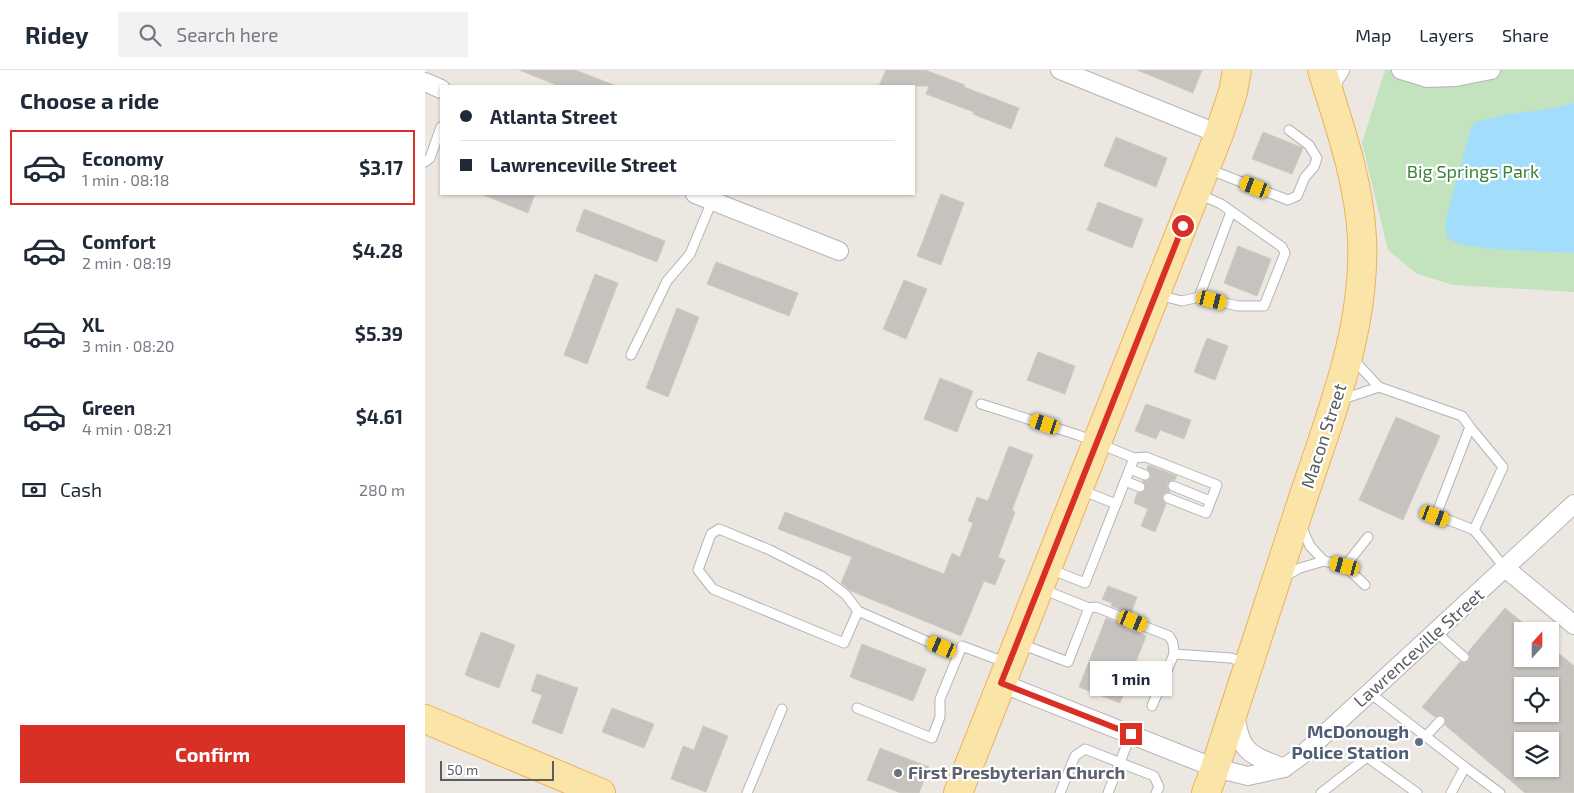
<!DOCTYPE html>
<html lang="en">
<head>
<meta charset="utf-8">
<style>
	:root { --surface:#fff; --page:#f2f2f3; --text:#1f2937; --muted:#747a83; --line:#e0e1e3; --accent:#d93025 }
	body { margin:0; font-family:"Exo 2",sans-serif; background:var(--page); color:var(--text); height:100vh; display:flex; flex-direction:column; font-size:19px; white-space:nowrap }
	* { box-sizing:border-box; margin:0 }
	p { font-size:16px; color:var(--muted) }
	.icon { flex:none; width:28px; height:28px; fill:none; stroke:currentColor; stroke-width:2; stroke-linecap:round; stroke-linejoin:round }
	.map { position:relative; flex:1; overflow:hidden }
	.panel { display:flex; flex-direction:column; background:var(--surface); width:425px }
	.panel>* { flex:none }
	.banner { position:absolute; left:15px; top:15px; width:475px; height:110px; border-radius:0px; box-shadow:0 1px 4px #0004; display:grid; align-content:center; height:110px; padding:0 20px; background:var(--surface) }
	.needle { width:32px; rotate:21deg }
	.buttons { position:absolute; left:1089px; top:552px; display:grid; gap:10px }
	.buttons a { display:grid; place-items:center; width:45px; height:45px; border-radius:0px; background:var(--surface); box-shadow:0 1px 4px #0004; font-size:25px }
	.scale { position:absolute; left:15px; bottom:12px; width:114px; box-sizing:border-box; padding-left:5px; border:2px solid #595e61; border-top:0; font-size:14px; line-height:18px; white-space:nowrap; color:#595e61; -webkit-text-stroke:4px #fff; paint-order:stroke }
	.end { position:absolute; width:22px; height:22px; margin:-11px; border:6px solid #d93025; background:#fff; box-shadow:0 0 0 2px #fff }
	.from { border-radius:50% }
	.bubble { position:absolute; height:35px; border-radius:0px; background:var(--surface); box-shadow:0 1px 4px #0004; font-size:16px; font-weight:700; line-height:35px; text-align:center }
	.car { position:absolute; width:15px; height:30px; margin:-15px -8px; border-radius:6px; box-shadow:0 0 4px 1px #0007; background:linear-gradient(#f5c518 24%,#345 0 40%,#f5c518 0 76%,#345 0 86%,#f5c518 0) }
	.banner b { display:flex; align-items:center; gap:18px; height:48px; font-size:19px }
	.banner b+b { border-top:1px solid var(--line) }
	.banner i { width:12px; height:12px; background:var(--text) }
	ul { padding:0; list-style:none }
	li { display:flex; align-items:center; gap:15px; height:75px; margin:0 10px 8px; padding:0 10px; border:2px solid transparent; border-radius:0px }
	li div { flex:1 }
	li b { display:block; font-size:19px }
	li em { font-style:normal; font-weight:700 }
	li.current { border-color:var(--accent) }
	li>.icon { width:45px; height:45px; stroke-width:1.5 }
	h2 { padding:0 20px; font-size:22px; line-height:60px }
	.pay { display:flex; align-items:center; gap:12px; height:55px; padding:0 20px; font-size:19px }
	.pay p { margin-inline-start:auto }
	.cta { display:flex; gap:10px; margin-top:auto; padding:10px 20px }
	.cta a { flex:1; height:58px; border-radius:0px; background:var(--accent); color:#fff; font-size:20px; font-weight:700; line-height:58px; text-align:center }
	header { display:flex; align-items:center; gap:30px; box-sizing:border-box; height:70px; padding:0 25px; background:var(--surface); border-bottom:1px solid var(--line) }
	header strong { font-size:24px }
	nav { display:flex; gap:28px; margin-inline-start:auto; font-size:18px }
	.search { width:350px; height:45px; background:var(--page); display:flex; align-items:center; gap:12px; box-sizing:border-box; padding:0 18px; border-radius:0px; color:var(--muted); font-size:19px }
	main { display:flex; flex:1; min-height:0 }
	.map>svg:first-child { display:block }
	.green { fill:#c2e3be }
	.water { fill:#a2defb }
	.building { fill:#c6c3be; stroke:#d0c9c0; fill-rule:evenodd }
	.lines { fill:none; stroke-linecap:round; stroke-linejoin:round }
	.lane-casing { stroke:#b2b4b8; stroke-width:11 }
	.street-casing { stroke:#b2b4b8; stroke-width:20 }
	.primary-casing { stroke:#eab35c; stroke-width:30 }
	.lane { stroke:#fff; stroke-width:9 }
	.street { stroke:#fff; stroke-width:18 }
	.primary { stroke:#fbe4a7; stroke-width:28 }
	.route { stroke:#d93025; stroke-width:6 }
	.service-dot { fill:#5c6f8a; stroke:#fff; stroke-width:2 }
	.worship-dot { fill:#6b7280; stroke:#fff; stroke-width:2 }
	.labels { text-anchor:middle; stroke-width:4.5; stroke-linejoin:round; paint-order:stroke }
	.park-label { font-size:18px; fill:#3d8138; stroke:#fff }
	.street-label { font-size:18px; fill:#595e61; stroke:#fff }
	.service-label { font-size:18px; font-weight:bold; fill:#4e5e75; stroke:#fff; text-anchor:end }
	.worship-label { font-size:18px; font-weight:bold; fill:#5b616d; stroke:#fff; text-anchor:start }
</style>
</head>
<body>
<header>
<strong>Ridey</strong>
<div class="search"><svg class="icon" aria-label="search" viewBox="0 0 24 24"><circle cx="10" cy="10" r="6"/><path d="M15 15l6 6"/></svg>Search here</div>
<nav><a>Map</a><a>Layers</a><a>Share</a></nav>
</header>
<main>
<section class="panel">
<h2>Choose a ride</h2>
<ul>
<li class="current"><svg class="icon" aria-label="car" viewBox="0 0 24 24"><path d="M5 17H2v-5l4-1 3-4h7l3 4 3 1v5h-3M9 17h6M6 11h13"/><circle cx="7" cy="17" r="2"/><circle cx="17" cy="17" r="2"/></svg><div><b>Economy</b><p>1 min · 08:18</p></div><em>$3.17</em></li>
<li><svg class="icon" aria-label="car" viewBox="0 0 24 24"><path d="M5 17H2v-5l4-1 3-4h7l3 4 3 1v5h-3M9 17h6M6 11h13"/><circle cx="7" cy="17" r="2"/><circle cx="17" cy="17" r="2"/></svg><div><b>Comfort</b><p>2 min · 08:19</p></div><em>$4.28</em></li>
<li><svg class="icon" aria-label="car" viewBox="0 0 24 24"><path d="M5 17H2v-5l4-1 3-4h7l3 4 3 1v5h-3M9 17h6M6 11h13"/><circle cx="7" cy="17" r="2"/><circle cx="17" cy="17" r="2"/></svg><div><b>XL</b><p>3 min · 08:20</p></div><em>$5.39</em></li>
<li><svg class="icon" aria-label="car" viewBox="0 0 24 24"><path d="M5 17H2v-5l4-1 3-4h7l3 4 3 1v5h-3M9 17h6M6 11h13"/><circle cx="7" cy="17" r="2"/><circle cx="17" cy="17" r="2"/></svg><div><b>Green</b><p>4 min · 08:21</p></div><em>$4.61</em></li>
</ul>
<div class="pay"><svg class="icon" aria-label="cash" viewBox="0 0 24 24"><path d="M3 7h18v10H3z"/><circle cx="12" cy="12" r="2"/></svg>Cash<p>280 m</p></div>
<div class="cta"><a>Confirm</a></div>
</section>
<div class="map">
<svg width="1149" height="723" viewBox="0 0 1149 723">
	<rect width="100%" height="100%" fill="#ece8e1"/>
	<path class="green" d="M 960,0 L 1149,0 L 1149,222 L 1028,215 L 992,204 L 963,180 L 937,73 Z"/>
	<path class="water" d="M 1149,33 L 1149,183 C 1126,181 1041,181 1026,170 C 1020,166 1021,160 1020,153 L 1045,61 L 1050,52 L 1082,44 L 1118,40 Z"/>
	<g class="building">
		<path d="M 94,0 L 150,0 L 189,15 L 134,16 Z"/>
		<path d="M 461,0 L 500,0 L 540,15 L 539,17 L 594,38 L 586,59 L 548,44 L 549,42 L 501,24 L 504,16 L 454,16 Z"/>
		<path d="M 712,0 L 777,0 L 768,23 Z"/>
		<path d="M 838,62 L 878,78 L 867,104 L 827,89 Z"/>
		<path d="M 691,67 L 742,88 L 731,117 L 679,96 Z"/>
		<path d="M 56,124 L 110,124 L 103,143 Z"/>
		<path d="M 516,124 L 539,133 L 516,195 L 492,186 Z"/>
		<path d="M 673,132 L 718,149 L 707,178 L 662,160 Z"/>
		<path d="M 159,139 L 240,171 L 232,192 L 151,161 Z"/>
		<path d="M 813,176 L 846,189 L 832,226 L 799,213 Z"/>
		<path d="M 291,192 L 373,223 L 364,246 L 282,214 Z"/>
		<path d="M 170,204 L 193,213 L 162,294 L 139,285 Z"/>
		<path d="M 479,210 L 502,219 L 481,269 L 458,259 Z"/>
		<path d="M 252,238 L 274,247 L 243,327 L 221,318 Z"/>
		<path d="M 782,268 L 803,276 L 790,310 L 769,302 Z"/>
		<path d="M 613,282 L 650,296 L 640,324 L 602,310 Z"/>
		<path d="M 515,308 L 548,321 L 532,362 L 499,349 Z"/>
		<path d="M 721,334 L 766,350 L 759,369 L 735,360 L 731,369 L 710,361 Z"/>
		<path d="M 971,347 L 1015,366 L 978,450 L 934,430 Z"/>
		<path d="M 584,376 L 608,385 L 587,440 L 590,442 L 573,487 L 580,490 L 570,515 L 559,511 L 536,566 L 426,521 L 416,513 L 427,487 L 353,459 L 360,442 L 519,504 L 527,483 L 535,487 L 548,453 L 543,451 L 552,427 L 563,431 Z"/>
		<path d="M 723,395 L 752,406 L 750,410 L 745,411 L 742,414 L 742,417 L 745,422 L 740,423 L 737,426 L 738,431 L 741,434 L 730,462 L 716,456 L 723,439 L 709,433 L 712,423 L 718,422 L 721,419 L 720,414 L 717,411 L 723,410 L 726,407 L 725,402 L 722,399 Z"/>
		<path d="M 683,516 L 712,527 L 706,544 L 686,536 L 687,533 L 677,529 Z"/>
		<path d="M 1080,538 L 1108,561 L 1098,561 L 1098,589 L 1125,589 L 1125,576 L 1149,596 L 1149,723 L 1100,723 L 1020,655 L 1021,650 L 1019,646 L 1014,645 L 1010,647 L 997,637 L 1035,592 L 1040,593 L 1044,591 L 1045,586 L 1043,582 ZM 1098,616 L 1125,616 L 1125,644 L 1098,644 ZM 1098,671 L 1125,671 L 1125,699 L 1098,699 Z"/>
		<path d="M 681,548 L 701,556 L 700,558 L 721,566 L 695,633 L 654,617 Z"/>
		<path d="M 56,562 L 90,575 L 74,618 L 40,605 Z"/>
		<path d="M 437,574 L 501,599 L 488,631 L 425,607 Z"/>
		<path d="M 112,604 L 153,618 L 137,664 L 107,653 L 117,625 L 106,621 Z"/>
		<path d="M 187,638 L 229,654 L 219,678 L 177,662 Z"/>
		<path d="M 278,656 L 303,666 L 281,722 L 246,709 L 258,676 L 269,680 Z"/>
		<path d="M 455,678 L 504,697 L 494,723 L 476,723 L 442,710 Z"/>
	</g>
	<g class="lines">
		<g class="lane-casing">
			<g id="lane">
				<path d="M 0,92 L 5,88 L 16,57"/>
				<path d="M 783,99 L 863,130 L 872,126 L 880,107 L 889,97 L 892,88 L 884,75 L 864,60"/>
				<path d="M 733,225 L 757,231 L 774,227 L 813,236 L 839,236 L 860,183 L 857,177 L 796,134 L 774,124"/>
				<path d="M 774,227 L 806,142"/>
				<path d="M 206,285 L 242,211 L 265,184 L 287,131"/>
				<path d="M 954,317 L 1037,346 L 1045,357 L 1011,445 L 1049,460 L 1078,397 L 1045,357"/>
				<path d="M 915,330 L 954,317 L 927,288"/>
				<path d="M 556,334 L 653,365 L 709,388 L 691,434"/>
				<path d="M 709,388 L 721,387 L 792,415 L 781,443 L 743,428"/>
				<path d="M 705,399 L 720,405"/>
				<path d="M 700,411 L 715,417"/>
				<path d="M 748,416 L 785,431"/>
				<path d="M 876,456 L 885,476 L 899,491"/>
				<path d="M 1049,460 L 1080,498"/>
				<path d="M 920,496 L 940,515"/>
				<path d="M 625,499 L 660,513 L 691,434 L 656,420"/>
				<path d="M 858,507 L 875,498 L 899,491 L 920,496 L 943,467"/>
				<path d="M 664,538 L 671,537 L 744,566 L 748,573 L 749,584 L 727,636"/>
				<path d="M 433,541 L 421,525 L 398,507 L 345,480 L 294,459 L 286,464 L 273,500 L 288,519 L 419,573 L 433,541 L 533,585"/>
				<path d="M 1011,562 L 1039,587"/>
				<path d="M 596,574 L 643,592 L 664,538 L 617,519"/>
				<path d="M 749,584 L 806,588 L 820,593"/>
				<path d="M 945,623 L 1040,697 L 1026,723"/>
				<path d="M 432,638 L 507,668 L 515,647 L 515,629 L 537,576 L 582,593"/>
				<path d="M 1001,666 L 1015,651"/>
				<path d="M 1040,697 L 1075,723"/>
				<path d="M 322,723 L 357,639"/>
				<path d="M 635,723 L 650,686 L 660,679 L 729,706 L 734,717 L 731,723"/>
				<path d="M 683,723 L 706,664"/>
				<path d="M 896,723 L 942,687 L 992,723"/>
			</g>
		</g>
		<g class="street-casing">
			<g id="street">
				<path d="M 635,0 L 794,64"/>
				<path d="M 976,0 L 1002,8 L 1031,7 L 1066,0"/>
				<path d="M 0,12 L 16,19"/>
				<path d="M 906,26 L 909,9 L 915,0"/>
				<path d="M 270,124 L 414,181"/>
				<path d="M 1080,498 L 1149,555"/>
				<path d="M 576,613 L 790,698 L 823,706 L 859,698 L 877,685 L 1149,434"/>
				<path d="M 810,644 C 816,684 824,684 859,698"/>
			</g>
		</g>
		<g class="primary-casing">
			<g id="primary">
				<path d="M 0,649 L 176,723"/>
				<path d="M 533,723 L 794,64 L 808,22 L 812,0"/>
				<path d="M 781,723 L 790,698 C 819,608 849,518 878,428 C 906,344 941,258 937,168 C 934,110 914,55 897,0"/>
			</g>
		</g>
		<use href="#lane" class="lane"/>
		<use href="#street" class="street"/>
		<use href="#primary" class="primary"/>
	</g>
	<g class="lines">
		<path class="route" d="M 706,664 L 576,613 L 758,156"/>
	</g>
	<circle class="service-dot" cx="994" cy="672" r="5"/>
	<circle class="worship-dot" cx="473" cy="703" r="5"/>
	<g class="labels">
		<g class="park-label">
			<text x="1048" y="108">Big Springs Park</text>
		</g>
		<g class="street-label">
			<text transform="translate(899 366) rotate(-72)" y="6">Macon Street</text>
			<text transform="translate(994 578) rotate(-42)" y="6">Lawrenceville Street</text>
		</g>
		<g class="service-label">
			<text x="984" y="668">McDonough<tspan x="984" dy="21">Police Station</tspan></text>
		</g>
		<g class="worship-label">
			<text x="483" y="709">First Presbyterian Church</text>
		</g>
	</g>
</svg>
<div class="buttons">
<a><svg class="needle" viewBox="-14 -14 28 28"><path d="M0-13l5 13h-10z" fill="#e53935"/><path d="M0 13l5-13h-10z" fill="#747a83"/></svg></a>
<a><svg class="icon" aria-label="locate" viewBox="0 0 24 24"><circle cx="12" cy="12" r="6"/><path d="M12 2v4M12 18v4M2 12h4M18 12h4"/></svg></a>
<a><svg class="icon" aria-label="layers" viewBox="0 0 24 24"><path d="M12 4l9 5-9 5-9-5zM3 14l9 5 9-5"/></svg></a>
</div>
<div class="scale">50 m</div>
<i class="end from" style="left:758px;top:156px"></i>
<i class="end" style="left:706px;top:664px"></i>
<div class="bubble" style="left:665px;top:591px;width:82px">1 min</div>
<i class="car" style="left:830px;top:117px;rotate:291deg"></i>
<i class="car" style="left:787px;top:230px;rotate:104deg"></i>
<i class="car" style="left:620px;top:354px;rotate:288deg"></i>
<i class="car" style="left:1010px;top:446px;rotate:111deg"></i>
<i class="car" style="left:920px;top:496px;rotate:285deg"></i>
<i class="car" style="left:708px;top:551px;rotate:112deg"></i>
<i class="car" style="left:517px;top:577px;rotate:293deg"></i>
<div class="banner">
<b><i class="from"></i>Atlanta Street</b>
<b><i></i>Lawrenceville Street</b>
</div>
</div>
</main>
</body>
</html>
